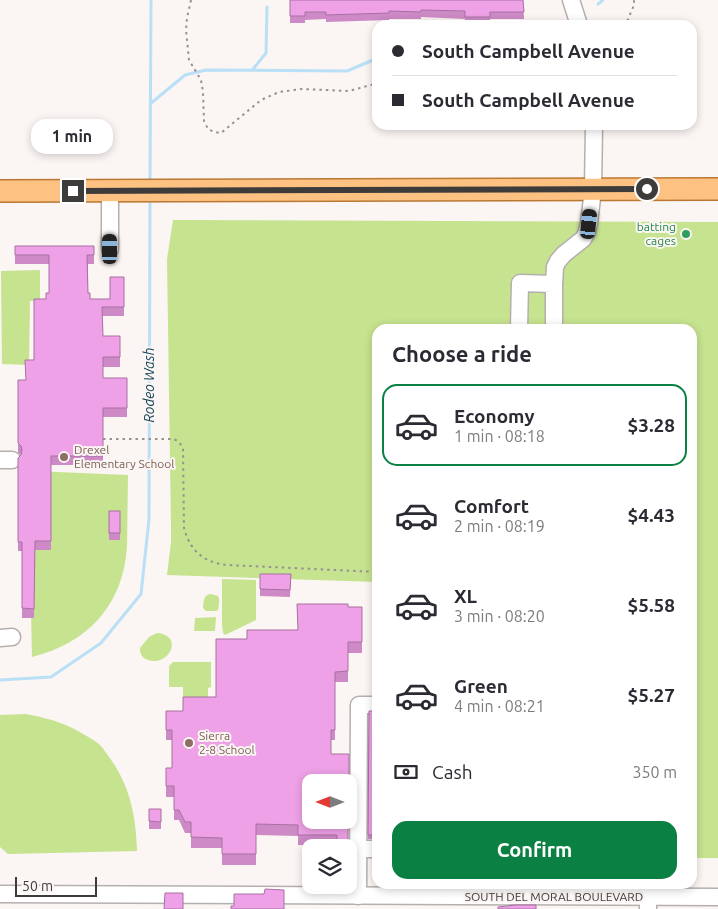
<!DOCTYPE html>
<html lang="en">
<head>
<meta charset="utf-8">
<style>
	:root { --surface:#fff; --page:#f2f2f3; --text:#2b2b33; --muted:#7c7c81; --line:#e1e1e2; --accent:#0b8043 }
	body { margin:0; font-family:Ubuntu,sans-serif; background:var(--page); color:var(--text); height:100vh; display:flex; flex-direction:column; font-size:19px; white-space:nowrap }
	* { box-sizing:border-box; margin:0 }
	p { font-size:16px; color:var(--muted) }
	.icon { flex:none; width:28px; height:28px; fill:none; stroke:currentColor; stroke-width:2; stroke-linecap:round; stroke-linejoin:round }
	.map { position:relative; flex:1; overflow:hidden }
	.drawer { position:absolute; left:372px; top:324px; width:325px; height:565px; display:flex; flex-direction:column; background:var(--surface); border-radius:15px; box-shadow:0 2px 8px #0003 }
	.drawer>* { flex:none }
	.top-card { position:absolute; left:372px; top:20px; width:325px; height:110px; border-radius:15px; box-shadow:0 2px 8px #0003; display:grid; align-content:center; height:110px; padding:0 20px; background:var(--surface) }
	.needle { width:32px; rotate:270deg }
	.buttons { position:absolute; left:302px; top:774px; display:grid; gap:10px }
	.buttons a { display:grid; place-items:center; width:55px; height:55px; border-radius:10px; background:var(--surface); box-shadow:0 2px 8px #0003; font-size:25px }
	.scale { position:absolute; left:15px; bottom:12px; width:82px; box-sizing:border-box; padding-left:5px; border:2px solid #3e3c3b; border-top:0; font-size:14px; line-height:18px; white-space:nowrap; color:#3e3c3b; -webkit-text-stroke:4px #fbf5f3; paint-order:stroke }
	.end { position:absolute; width:22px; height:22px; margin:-11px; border:6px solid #3e3c3b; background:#fff; box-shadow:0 0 0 2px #fff }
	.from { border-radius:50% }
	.bubble { position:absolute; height:35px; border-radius:15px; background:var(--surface); box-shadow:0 2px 8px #0003; font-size:16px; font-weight:600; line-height:35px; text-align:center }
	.car { position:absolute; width:15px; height:30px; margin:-15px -8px; border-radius:6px; box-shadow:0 0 4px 1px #0007; background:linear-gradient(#222 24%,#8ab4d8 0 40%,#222 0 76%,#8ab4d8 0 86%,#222 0) }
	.top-card b { display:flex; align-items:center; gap:18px; height:48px; font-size:19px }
	.top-card b+b { border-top:1px solid var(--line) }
	.top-card i { width:12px; height:12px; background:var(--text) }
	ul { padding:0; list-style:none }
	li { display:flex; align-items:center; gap:15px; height:82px; margin:0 10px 8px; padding:0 10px; border:2px solid transparent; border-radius:15px }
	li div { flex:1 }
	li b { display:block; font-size:19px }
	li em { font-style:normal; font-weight:600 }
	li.active { border-color:var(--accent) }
	li>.icon { width:45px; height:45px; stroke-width:1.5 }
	h2 { padding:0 20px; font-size:22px; line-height:60px }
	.pay { display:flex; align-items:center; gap:12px; height:55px; padding:0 20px; font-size:19px }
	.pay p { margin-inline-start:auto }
	.primary-button { display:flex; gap:10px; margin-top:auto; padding:10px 20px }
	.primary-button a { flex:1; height:58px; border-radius:15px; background:var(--accent); color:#fff; font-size:20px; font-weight:600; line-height:58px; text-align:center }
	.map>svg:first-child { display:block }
	.green { fill:#c6e38f }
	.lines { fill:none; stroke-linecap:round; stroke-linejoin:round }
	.stream { stroke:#b9e0f6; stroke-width:3 }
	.minor-casing { stroke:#b5b0ae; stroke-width:19 }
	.major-casing { stroke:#ba7833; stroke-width:24 }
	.path { stroke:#969291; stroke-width:2; stroke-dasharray:2.5 4; stroke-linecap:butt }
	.minor { stroke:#fff; stroke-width:16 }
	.major { stroke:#fdc282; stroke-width:21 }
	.wall { fill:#cd8ac6 }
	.building { fill:#eea1e6; stroke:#a771a1 }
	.route { stroke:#3e3c3b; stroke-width:6 }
	.leisure-dot { fill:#2e9e5b; stroke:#fbf5f3; stroke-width:2 }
	.education-dot { fill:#8d6e63; stroke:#fbf5f3; stroke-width:2 }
	.labels { text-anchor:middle; stroke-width:4; stroke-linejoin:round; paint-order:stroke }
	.leisure-label { font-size:12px; fill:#27864d; stroke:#fbf5f3; text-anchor:end }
	.education-label { font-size:12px; fill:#785e54; stroke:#fbf5f3; text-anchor:start }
	.street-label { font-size:12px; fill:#3e3c3b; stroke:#fbf5f3 }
	.water-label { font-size:14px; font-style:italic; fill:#18475d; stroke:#fbf5f3 }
</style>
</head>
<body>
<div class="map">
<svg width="718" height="909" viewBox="0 0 718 909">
	<rect width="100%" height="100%" fill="#fbf5f3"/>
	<g class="green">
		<path d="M 173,220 L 718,222 L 718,858 L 692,858 L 692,329 L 378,329 L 377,582 L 167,575 L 171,542 L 171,527 L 167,259 Z"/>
		<path d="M 40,270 L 40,301 L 30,301 L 29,365 L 2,364 L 1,271 Z"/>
		<path d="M 33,471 L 128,475 L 127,547 C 123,605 88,643 32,657 L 28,475 Z"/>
		<path d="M 222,579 L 256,580 L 256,620 L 225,635 L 223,633 L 222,624 Z"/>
		<path d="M 211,594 L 218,596 C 220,600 219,606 218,610 L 216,611 L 206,611 L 203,608 C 204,601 203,595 211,594 Z"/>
		<path d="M 216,617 L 215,631 L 194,631 L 195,618 Z"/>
		<path d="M 157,633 C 184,635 170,667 148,660 C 142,658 140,654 140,648 L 149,637 Z"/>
		<path d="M 173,662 L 211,662 L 211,687 L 208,688 L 208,702 L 183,702 L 183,687 L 169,687 L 169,666 Z"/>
		<path d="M 26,714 C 52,719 68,724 90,738 C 93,740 97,742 100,745 C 103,748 106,753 109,757 C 130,785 136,817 137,851 L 8,854 L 0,847 L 0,715 Z"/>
	</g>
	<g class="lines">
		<g class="stream">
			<path d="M 598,4 L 603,0"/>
			<path d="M 253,69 L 266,53 L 267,7"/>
			<path d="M 150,104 L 185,75 L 206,70 L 347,71 L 378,58"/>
			<path d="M 150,182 L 151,0"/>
			<path d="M 0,680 L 51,677 L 101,643 L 141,594 L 149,519 L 150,198"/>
		</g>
		<g class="minor-casing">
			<g id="minor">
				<path d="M 571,0 L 579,25"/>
				<path d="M 110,191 L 110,249"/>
				<path d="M 554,284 L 555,267 L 558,261 L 564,254 L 583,239 L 586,234 L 589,224 L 593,189 L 594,125"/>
				<path d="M 519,329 L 520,283 L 554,284 L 554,329"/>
				<path d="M 0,460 L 12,460"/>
				<path d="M 0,638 L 12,637"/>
				<path d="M 358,849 L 378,849"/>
				<path d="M 648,884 L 648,909"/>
				<path d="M 0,894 L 718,897"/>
				<path d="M 358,896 L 359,705 L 378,705"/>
			</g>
		</g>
		<g class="major-casing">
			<path id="major" d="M 0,191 L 718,189"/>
		</g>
		<g class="path">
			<path d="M 191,0 L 187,18 L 186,30 L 189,60 L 201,80 L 203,92 L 204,121 L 208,129 L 214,132 L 221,133 L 261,100 L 279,92 L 302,89 L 349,91 L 378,83"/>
			<path d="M 623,25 L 626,24 L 634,5 L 634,0"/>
			<path d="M 103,439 L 170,439 C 177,439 180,442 183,449 L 184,528 C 190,551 204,563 228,565 L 378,572"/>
		</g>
		<use href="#minor" class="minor"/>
		<use href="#major" class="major"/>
	</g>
	<g class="wall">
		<path d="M 290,0 L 523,0 L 524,19 L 490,19 L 490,24 L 465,25 L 465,19 L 421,17 L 421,19 L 389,19 L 389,20 L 326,22 L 326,19 L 305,20 L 305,23 L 290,23 Z"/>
		<path d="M 15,246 L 94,246 L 94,264 L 88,264 L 88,293 L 90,299 L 110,299 L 124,277 L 124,316 L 102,316 L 103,336 L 120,336 L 120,367 L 103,367 L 103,378 L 127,378 L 127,417 L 103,417 L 103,465 L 51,465 L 51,550 L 35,550 L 34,618 L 22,618 L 22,551 L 18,551 L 18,458 L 21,455 L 18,453 L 18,380 L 26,380 L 34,360 L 46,299 L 49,293 L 49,264 L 15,264 Z"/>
		<rect x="109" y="511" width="11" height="29"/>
		<path d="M 291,574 L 290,597 L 260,596 L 260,589 Z"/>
		<path d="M 348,607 L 362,607 L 362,653 L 348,653 L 348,682 L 335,682 L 335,740 L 331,740 L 331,754 L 348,820 L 348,848 L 337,848 L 337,845 L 298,845 L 298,836 L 256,835 L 256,865 L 222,865 L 222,848 L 191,848 L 191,833 L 185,833 L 179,820 L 174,820 L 174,797 L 166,797 L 166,768 L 172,768 L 172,740 L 166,740 L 166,711 L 183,711 L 216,697 L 247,639 L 298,630 Z"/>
		<path d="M 369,711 L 378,711 L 378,839 L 368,839 Z"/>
		<path d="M 161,809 L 161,829 L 149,829 L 149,821 Z"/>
	</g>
	<g class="building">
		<path d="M 290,0 L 523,0 L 524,12 L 490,12 L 490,17 L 465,17 L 465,11 L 421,10 L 421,12 L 389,11 L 389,13 L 326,15 L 326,12 L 305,12 L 305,16 L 290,16 Z"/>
		<path d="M 15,246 L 94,246 L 94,255 L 87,255 L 88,293 L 90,293 L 90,299 L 110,299 L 110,277 L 124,277 L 124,307 L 102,307 L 103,336 L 120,336 L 120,357 L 103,357 L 103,378 L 127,378 L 127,408 L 103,408 L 103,456 L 51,456 L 51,541 L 35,541 L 34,609 L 22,608 L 22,542 L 18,542 L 18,458 L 21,455 L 22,450 L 21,446 L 18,443 L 18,380 L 26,380 L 25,360 L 34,360 L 34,299 L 46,299 L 46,293 L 49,293 L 49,255 L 15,255 Z"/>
		<rect x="109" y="511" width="11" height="22"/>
		<path d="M 260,574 L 291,574 L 290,590 L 260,589 Z"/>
		<path d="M 297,604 L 348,604 L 348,607 L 362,607 L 362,642 L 348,642 L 348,671 L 335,672 L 335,730 L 331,730 L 331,754 L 349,754 L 349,782 L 311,782 L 311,820 L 348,820 L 348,844 L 337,844 L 337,835 L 298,835 L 298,825 L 256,824 L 256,854 L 222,854 L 222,838 L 191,837 L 191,822 L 185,822 L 179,810 L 174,810 L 174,786 L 166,786 L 166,768 L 172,768 L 172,730 L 166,730 L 166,711 L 183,711 L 183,697 L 216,697 L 216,639 L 247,639 L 247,630 L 298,630 Z"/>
		<path d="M 369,711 L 378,711 L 378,835 L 368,835 Z"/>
		<path d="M 149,809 L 161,809 L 161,822 L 149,821 Z"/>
		<path d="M 265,889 L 284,890 L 284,909 L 231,909 L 231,906 L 234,906 L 234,894 L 264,894 Z"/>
		<path d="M 165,893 L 183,893 L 183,909 L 164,909 Z"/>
		<path d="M 516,905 L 536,905 L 536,909 L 498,909 L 498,907 Z"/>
	</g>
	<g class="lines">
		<path class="route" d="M 73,191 L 647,189"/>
	</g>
	<circle class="leisure-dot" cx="686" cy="234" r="5"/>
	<g class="education-dot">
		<circle cx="64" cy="457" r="5"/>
		<circle cx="189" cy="743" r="5"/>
	</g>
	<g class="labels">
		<g class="leisure-label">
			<text x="676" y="231">batting<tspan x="676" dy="14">cages</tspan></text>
		</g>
		<g class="education-label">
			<text x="74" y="454">Drexel<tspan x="74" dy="14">Elementary School</tspan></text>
			<text x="199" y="740">Sierra<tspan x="199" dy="14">2-8 School</tspan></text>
		</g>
		<g class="street-label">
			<text x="554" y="901">SOUTH DEL MORAL BOULEVARD</text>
		</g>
		<g class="water-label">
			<text transform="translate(149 385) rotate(-90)" y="5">Rodeo Wash</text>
		</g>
	</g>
</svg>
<div class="buttons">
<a><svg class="needle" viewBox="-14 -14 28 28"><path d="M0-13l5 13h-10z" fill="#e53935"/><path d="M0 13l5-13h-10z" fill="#7c7c81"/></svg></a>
<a><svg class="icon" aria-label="layers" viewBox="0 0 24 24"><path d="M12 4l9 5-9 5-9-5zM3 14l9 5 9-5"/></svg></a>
</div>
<div class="scale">50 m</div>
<i class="end from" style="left:647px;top:189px"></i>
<i class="end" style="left:73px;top:191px"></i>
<div class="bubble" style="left:31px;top:119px;width:82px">1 min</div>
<i class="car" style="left:589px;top:224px;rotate:6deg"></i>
<i class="car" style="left:110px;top:249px;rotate:0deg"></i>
<div class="top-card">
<b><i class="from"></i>South Campbell Avenue</b>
<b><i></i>South Campbell Avenue</b>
</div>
<section class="drawer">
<h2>Choose a ride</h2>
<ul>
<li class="active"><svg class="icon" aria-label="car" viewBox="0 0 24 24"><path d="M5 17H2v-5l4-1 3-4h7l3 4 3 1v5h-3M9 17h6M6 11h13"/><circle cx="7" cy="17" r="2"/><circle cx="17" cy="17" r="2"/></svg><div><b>Economy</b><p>1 min · 08:18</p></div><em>$3.28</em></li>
<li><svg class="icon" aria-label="car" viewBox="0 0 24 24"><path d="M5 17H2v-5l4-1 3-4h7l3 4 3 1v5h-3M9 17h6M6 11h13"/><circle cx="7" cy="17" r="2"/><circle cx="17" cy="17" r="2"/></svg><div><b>Comfort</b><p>2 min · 08:19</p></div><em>$4.43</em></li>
<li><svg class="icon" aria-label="car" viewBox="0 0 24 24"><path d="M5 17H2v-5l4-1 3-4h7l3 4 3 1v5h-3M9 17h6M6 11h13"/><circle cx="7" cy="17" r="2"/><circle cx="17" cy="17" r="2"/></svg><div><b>XL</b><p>3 min · 08:20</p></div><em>$5.58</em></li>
<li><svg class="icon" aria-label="car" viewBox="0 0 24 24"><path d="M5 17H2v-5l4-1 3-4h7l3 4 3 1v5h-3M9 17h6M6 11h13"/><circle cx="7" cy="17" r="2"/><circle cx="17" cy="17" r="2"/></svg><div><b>Green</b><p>4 min · 08:21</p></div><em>$5.27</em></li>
</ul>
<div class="pay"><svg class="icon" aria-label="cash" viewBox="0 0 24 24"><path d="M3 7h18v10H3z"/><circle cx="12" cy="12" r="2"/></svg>Cash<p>350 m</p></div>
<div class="primary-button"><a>Confirm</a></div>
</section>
</div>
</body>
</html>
